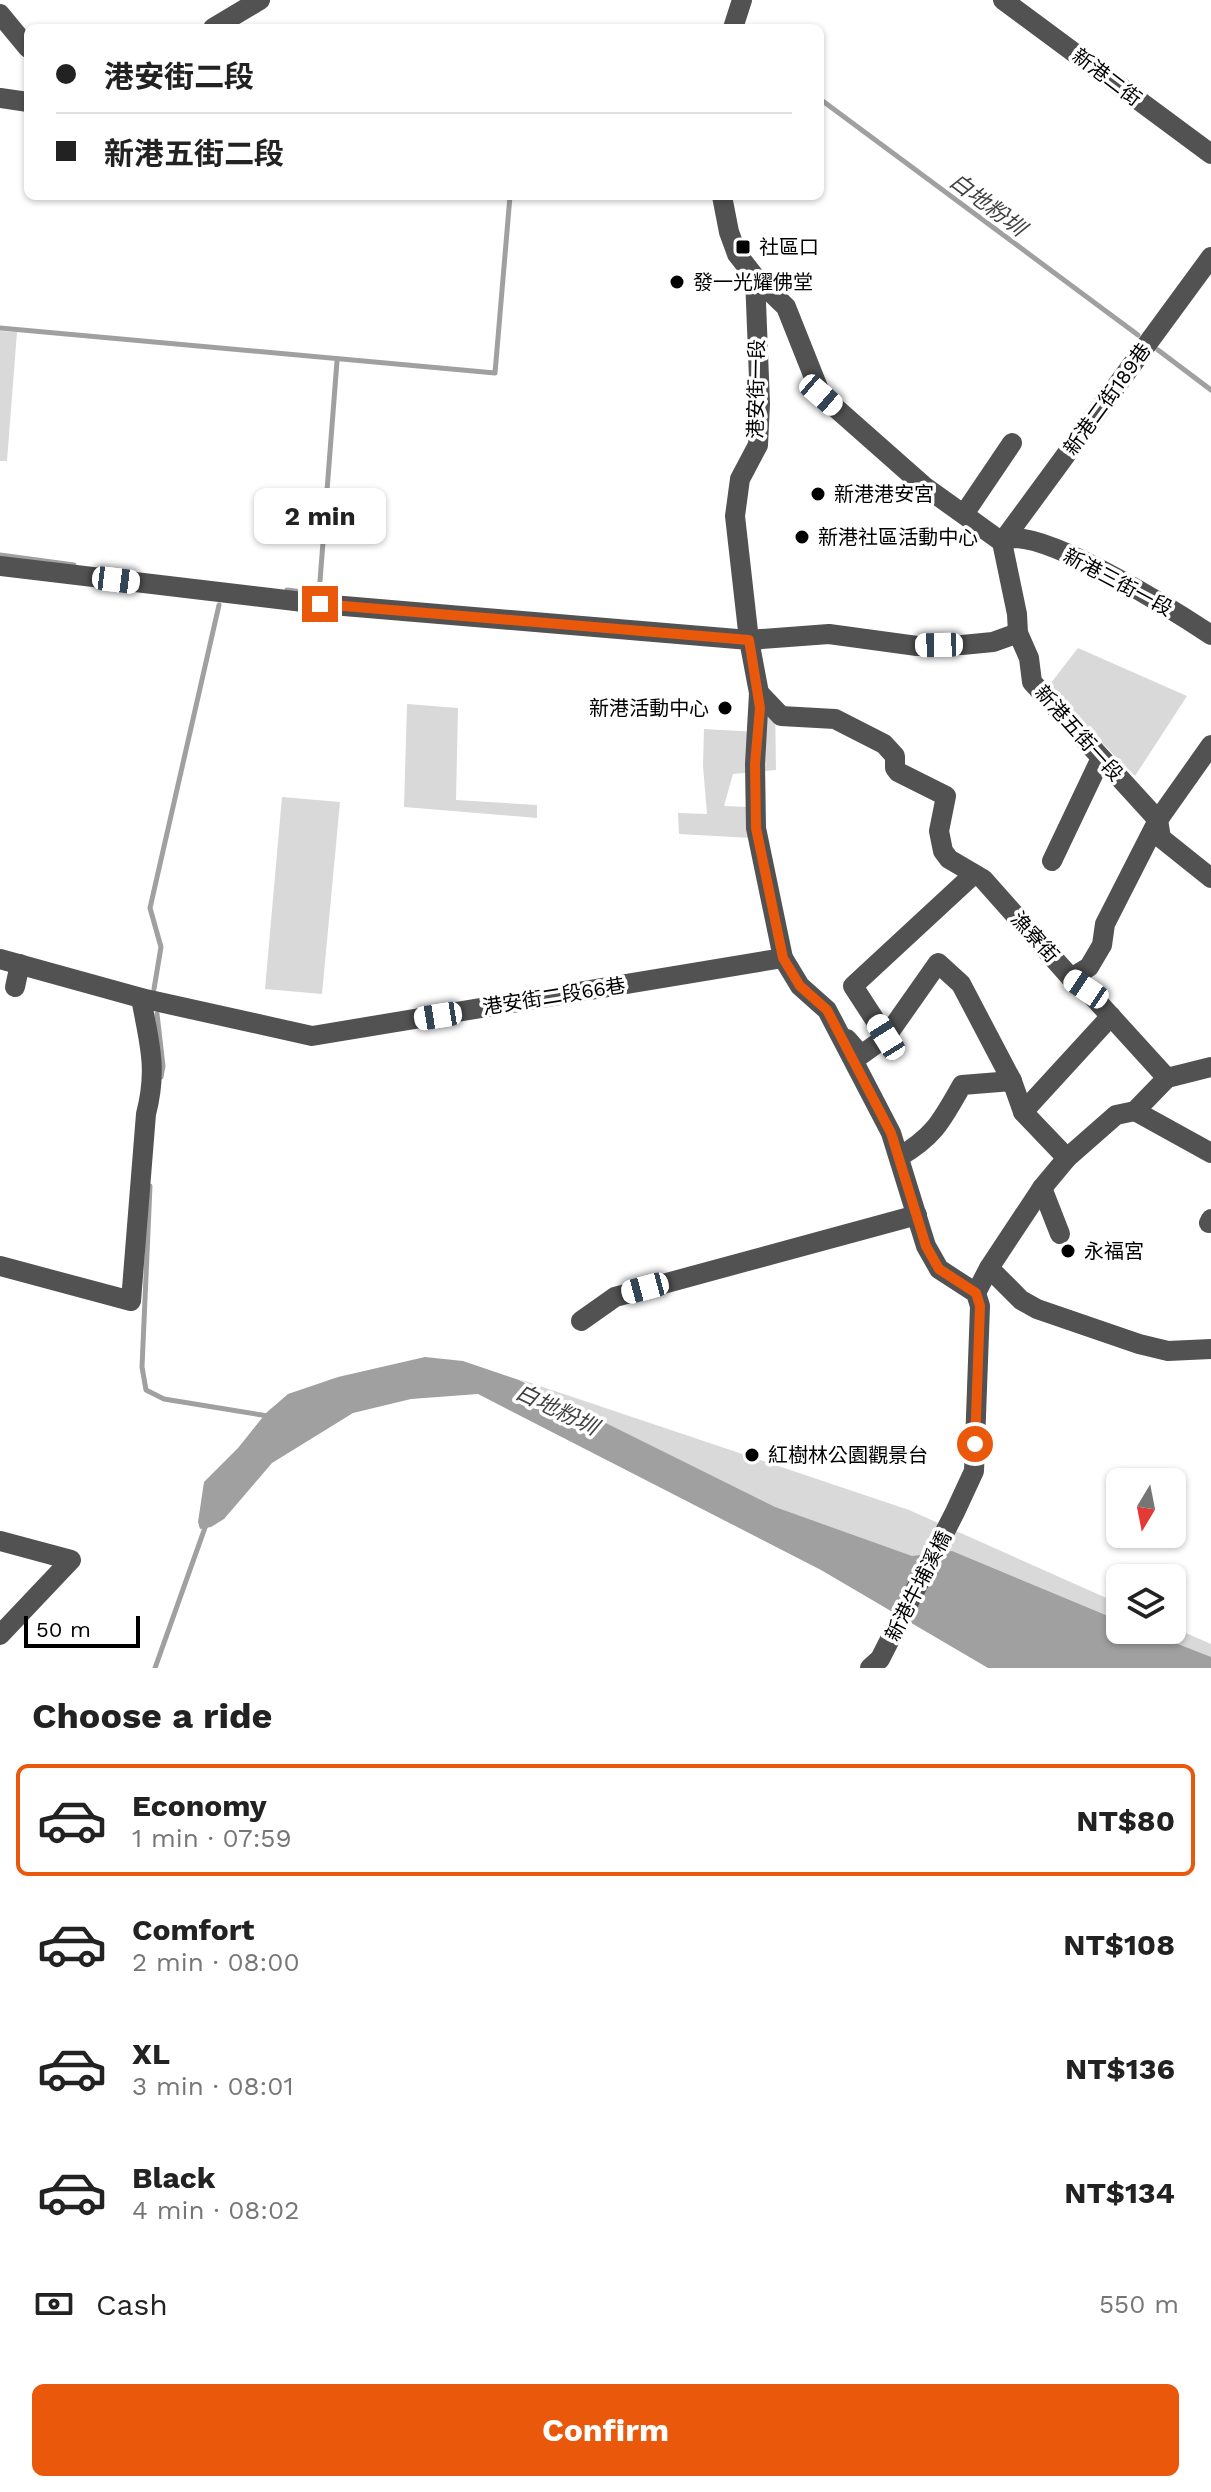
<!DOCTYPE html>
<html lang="en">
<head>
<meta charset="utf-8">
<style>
	:root { --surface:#fff; --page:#f6f6f6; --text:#222; --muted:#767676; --line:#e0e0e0; --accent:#ea580c }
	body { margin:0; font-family:"Work Sans","Noto Sans TC",sans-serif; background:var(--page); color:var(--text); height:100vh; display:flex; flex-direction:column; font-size:30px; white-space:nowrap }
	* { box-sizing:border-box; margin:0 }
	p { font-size:26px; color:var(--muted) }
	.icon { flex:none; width:44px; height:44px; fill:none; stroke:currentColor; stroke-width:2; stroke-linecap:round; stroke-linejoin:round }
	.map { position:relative; height:1668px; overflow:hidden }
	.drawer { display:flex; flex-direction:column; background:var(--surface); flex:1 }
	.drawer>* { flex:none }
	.hud { position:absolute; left:24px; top:24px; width:800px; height:176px; border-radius:12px; box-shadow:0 2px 6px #0004; display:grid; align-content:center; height:176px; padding:0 32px; background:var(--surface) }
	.needle { width:52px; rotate:190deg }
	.controls { position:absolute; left:1106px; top:1468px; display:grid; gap:16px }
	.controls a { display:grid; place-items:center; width:80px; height:80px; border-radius:12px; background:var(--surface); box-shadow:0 2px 6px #0004; font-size:40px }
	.scale { position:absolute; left:24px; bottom:20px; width:116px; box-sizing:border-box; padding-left:8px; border:4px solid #000; border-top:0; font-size:22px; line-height:28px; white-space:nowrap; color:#000; -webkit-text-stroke:6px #fff; paint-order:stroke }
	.end { position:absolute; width:36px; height:36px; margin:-18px; border:10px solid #ea580c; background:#fff; box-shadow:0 0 0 4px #fff }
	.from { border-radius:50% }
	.bubble { position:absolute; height:56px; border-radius:12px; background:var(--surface); box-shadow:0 2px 6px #0004; font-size:26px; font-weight:700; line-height:56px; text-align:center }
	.car { position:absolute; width:24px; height:48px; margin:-24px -12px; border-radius:10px; box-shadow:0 0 6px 2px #0007; background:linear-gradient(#fff 24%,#345 0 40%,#fff 0 76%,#345 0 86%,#fff 0) }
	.hud b { display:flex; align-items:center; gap:28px; height:76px; font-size:30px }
	.hud b+b { border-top:2px solid var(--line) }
	.hud i { width:20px; height:20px; background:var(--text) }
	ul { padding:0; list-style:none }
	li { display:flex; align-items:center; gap:24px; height:112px; margin:0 16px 12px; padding:0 16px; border:4px solid transparent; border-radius:12px }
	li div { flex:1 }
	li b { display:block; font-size:30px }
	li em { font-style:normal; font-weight:700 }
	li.current { border-color:var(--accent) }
	li>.icon { width:72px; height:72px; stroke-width:1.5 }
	h2 { padding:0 32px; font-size:36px; line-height:96px }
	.pay { display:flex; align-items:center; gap:20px; height:88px; padding:0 32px; font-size:30px }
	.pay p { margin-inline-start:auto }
	.primary-button { display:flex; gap:16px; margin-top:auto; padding:16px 32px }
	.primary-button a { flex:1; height:92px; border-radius:12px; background:var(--accent); color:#fff; font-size:32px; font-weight:700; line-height:92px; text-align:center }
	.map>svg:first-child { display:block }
	.green { fill:#d9d9d9 }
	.water { fill:#a0a0a0 }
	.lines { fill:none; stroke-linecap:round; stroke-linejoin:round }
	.stream { stroke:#a0a0a0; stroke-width:5 }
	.minor { stroke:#525252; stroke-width:20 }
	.route { stroke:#ea580c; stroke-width:10 }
	.poi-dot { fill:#000; stroke:#fff; stroke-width:3 }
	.labels { text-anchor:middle; stroke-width:7; stroke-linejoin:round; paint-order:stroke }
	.street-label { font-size:20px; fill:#000; stroke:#fff }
	.poi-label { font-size:20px; fill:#000; stroke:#fff; text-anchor:start }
	.water-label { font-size:22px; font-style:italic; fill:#414141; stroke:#fff }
</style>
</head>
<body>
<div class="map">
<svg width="1211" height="1668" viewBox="0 0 1211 1668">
	<rect width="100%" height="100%" fill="#fff"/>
	<g class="green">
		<path d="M 0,331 L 17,332 L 7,461 L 0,461 Z"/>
		<path d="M 1078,648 L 1187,696 L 1135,776 L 1047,688 Z"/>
		<path d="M 775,701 L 776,770 L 733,774 L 724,806 L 747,807 L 751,838 L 679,834 L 678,813 L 707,814 L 703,766 L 704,729 L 758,732 Z"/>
		<path d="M 407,704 L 458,708 L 456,800 L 537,805 L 537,818 L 404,807 Z"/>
		<path d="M 282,797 L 340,802 L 322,994 L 265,989 Z"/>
		<path d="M 519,1379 L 909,1510 L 1120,1604 L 1120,1630 L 1172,1630 L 1172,1627 L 1211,1644 L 1211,1668 L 1077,1668 Z"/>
	</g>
	<path class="water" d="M 425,1357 L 463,1361 L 519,1380 L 775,1507 L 912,1556 L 952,1551 L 1120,1621 L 1120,1630 L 1142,1630 L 1211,1657 L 1211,1668 L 988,1668 L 821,1570 L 478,1394 L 411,1399 L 353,1413 L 272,1463 L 224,1519 L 211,1527 L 200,1529 L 198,1522 L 204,1482 L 238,1448 L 266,1413 L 288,1394 L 338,1377 Z"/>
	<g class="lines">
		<g class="stream">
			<path d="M 820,99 L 1138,335"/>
			<path d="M 0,328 L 495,373 L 510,196"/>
			<path d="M 1158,350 L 1211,390"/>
			<path d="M 0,555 L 74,565"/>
			<path d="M 287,590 L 319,594 L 337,361"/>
			<path d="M 154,989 L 161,947 L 150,908 L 219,605"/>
			<path d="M 157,1014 L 163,1066 L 161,1077"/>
			<path d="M 150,1186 L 142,1367 L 146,1390 L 164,1399 L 268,1416"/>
			<path d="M 155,1668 L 207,1522"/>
		</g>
		<g class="minor">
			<path d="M 1003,0 L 1211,154"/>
			<path d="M 0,14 L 28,48"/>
			<path d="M 213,28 L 260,0"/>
			<path d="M 733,28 L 742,0"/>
			<path d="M 0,98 L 28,102"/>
			<path d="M 722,196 L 729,232 L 737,254 L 755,277 L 786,307 L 821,395 L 924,486 L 1002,542 C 1006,541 1010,539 1014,538 C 1058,538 1172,609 1211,635"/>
			<path d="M 755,277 L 760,404 L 758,445 L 740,479 L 735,516 L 749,640 L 759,693 L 755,764 L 756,828 L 783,958 L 800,986 L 827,1010 L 891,1133 L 926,1246 L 939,1269 L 976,1293 L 980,1306 L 974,1471 L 955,1512 L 880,1659 L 870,1668"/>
			<path d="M 964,514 L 1012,443"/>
			<path d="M 1002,542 L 1017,614 L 1018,633 L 1029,658 L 1032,682 L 1158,820 L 1161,838 L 1211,878"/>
			<path d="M 1002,542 L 1211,257"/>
			<path d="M 0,566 L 320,604 L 749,640 L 829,634 L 917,646 L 962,645 L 993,642 L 1018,633"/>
			<path d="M 759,693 L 781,716 L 835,719 L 884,744 L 895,756 L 895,768 L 898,772 L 946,796 L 939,831 L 943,851 L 949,859 L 983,879 L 1071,978 L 1086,989 L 1167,1078"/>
			<path d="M 1052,861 L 1101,758"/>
			<path d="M 0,959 L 141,998 L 312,1036 L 783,958"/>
			<path d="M 1071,978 L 1089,967 L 1102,945 L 1105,924 L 1158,820 L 1211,745"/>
			<path d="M 15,987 L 20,964"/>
			<path d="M 886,1037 L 853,986 L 974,874"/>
			<path d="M 847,1039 L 861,1055 L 886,1037 L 938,963 L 961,984 L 1012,1081"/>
			<path d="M 1167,1078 L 1211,1067"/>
			<path d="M 1135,1111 L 1211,1153"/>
			<path d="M 1023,1112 L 1111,1016"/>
			<path d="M 899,1157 C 935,1136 942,1120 962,1085 L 1012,1081 L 1023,1112 L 1067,1158"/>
			<path d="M 1042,1188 L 1060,1234"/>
			<path d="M 1209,1223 L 1211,1219"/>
			<path d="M 0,1266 L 131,1301 L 146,1114 C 158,1068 149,1042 141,998"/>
			<path d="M 989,1268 L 1021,1300 L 1037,1309 L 1139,1344 L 1168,1351 L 1211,1349"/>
			<path d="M 976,1293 L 989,1268 L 1042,1188 L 1067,1158 L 1116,1115 L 1135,1111 L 1167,1078"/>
			<path d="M 581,1321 L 615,1297 L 917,1215"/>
			<path d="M 0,1541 L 71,1560 L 0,1635"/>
		</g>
	</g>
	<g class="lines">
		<path class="route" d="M 320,604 L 749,640 L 760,708 L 755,764 L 756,828 L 783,958 L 800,986 L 827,1010 L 891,1133 L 926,1246 L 939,1269 L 976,1293 L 980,1306 L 975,1444"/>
	</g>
	<g class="poi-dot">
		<rect x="735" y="239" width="16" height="16" rx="4"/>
		<circle cx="677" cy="282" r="8"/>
		<circle cx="818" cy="494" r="8"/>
		<circle cx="802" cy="537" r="8"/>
		<circle cx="725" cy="708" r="8"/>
		<circle cx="1068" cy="1251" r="8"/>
		<circle cx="752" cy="1455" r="8"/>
	</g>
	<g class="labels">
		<g class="street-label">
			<text transform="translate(1107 77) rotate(37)" y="7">新港二街</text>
			<text transform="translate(756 389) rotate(-89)" y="7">港安街一段</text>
			<text transform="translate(1107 399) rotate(-54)" y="7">新港二街189巷</text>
			<text transform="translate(1118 582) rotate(28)" y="7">新港三街一段</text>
			<text transform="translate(1079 733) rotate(48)" y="7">新港五街一段</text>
			<text transform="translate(1035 937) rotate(48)" y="7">漁寮街</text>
			<text transform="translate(554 996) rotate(-9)" y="7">港安街二段66巷</text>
			<text transform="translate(918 1586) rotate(-63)" y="7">新港牛埔溪橋</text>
		</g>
		<g class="poi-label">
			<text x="759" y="254">社區口</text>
			<text x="693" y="289">發一光耀佛堂</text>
			<text x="834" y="501">新港港安宮</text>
			<text x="818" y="544">新港社區活動中心</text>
			<text x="709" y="715" text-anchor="end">新港活動中心</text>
			<text x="1084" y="1258">永福宮</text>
			<text x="768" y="1462">紅樹林公園觀景台</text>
		</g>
		<g class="water-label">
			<text transform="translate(988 204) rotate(37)" y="8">白地粉圳</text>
			<text transform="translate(557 1409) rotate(26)" y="8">白地粉圳</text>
		</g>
	</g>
</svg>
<div class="controls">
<a><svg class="needle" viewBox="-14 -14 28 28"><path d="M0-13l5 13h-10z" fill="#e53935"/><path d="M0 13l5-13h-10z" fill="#767676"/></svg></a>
<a><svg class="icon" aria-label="layers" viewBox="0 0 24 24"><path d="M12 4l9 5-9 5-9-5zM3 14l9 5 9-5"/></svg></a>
</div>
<div class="scale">50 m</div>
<i class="end from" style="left:975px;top:1444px"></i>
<i class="end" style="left:320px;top:604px"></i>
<div class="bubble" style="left:254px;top:488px;width:132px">2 min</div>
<i class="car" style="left:821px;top:395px;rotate:131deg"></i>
<i class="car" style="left:116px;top:580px;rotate:97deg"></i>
<i class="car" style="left:939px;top:645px;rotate:269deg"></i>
<i class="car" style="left:1086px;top:989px;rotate:304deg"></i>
<i class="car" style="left:438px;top:1016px;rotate:261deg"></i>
<i class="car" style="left:886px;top:1037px;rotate:328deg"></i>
<i class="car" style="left:645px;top:1288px;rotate:255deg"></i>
<div class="hud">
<b><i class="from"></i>港安街二段</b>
<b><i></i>新港五街二段</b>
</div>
</div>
<section class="drawer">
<h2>Choose a ride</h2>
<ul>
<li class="current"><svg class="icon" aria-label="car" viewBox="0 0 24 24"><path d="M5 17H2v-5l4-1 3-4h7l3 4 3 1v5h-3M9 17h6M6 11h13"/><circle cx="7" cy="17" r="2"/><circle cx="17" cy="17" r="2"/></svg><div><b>Economy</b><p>1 min · 07:59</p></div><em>NT$80</em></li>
<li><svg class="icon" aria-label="car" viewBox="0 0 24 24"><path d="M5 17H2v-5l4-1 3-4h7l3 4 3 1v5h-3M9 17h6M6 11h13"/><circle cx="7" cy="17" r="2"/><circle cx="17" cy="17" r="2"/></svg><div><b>Comfort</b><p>2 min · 08:00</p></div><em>NT$108</em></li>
<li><svg class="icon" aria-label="car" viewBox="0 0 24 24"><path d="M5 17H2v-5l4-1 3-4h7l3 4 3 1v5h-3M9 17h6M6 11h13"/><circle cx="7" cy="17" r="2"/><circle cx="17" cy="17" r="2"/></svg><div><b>XL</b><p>3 min · 08:01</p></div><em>NT$136</em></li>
<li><svg class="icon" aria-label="car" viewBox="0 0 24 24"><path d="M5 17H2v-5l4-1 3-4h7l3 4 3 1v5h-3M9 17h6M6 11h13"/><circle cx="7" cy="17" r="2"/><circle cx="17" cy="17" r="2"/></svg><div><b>Black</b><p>4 min · 08:02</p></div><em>NT$134</em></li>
</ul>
<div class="pay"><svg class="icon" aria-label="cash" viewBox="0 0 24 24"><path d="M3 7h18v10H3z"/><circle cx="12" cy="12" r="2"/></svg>Cash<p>550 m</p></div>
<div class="primary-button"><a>Confirm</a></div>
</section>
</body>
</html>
